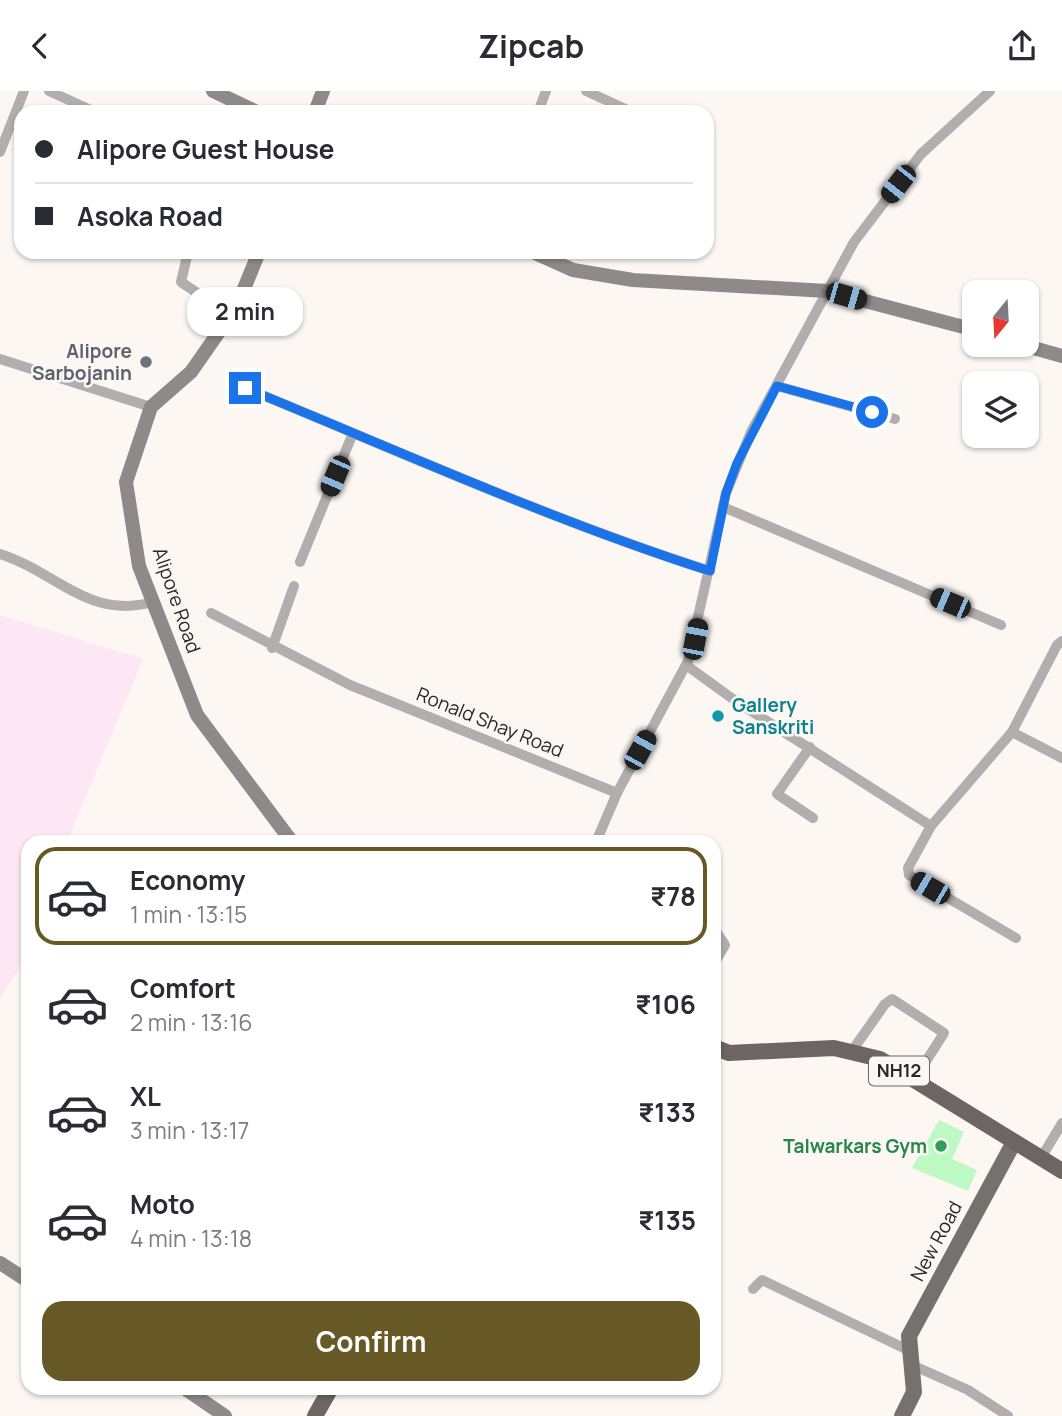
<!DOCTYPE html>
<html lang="en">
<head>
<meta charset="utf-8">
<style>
	:root { --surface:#fff; --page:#f7f7f7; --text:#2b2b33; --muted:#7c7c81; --line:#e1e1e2; --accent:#675926 }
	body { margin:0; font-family:Manrope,sans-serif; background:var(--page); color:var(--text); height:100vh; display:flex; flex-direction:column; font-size:26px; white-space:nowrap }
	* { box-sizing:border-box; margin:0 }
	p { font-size:23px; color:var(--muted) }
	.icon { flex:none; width:38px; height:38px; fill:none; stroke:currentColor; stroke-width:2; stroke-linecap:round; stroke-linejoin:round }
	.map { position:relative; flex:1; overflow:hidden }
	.details { position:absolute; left:21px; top:744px; width:700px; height:560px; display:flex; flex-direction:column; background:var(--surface); border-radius:21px; box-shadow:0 2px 5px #0004 }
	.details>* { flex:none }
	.top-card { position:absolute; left:14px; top:14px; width:700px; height:154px; border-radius:21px; box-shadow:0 2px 5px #0004; display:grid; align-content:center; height:154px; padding:0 21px; background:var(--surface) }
	.needle { width:46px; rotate:198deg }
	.buttons { position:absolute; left:962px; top:189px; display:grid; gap:14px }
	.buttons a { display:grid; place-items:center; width:77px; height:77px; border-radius:14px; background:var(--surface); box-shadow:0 2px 5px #0004; font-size:35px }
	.end { position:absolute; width:32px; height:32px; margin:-16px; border:9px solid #1a73e8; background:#fff; box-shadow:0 0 0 4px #fff }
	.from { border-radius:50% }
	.bubble { position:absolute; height:49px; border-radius:21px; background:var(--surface); box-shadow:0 2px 5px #0004; font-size:23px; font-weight:700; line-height:49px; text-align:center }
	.car { position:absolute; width:21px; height:42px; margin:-21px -10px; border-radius:9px; box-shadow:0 0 5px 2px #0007; background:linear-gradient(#222 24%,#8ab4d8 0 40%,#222 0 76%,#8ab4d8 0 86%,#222 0) }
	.top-card b { display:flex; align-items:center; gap:24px; height:66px; font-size:26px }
	.top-card b+b { border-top:2px solid var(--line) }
	.top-card i { width:18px; height:18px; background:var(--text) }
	ul { padding:12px 0 0; list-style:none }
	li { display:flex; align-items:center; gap:21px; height:98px; margin:0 14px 10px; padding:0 7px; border:4px solid transparent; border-radius:21px }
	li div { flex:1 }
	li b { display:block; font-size:26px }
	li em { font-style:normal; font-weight:700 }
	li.selected { border-color:var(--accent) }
	li>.icon { width:63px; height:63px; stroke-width:1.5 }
	.primary-button { display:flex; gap:14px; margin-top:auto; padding:14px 21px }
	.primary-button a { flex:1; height:80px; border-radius:21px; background:var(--accent); color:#fff; font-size:28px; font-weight:700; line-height:80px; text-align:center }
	header { display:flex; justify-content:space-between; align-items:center; height:91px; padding:0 21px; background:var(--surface); font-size:32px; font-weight:700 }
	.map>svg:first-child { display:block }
	.education { fill:#fde7f5 }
	.green { fill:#bdf9c2 }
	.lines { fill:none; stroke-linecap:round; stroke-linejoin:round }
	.minor { stroke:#b1aead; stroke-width:10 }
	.secondary { stroke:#8e8a89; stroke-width:14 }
	.primary { stroke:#76706f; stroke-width:16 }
	.trunk { stroke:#6c6564; stroke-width:16 }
	.route { stroke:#1a73e8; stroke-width:9 }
	.worship-dot { fill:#6b7280; stroke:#fdf7f3; stroke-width:2.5 }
	.culture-dot { fill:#0f9aa8; stroke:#fdf7f3; stroke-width:2.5 }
	.leisure-dot { fill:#2e9e5b; stroke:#fdf7f3; stroke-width:2.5 }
	.labels { text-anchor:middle; stroke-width:5; stroke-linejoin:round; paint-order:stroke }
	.shield { fill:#fdf7f3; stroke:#696664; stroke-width:2 }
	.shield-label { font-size:18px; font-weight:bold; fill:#2a2826 }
	.worship-label { font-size:19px; font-weight:bold; fill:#5b616d; stroke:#fdf7f3; text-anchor:end }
	.street-label { font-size:19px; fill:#2a2826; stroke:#fdf7f3 }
	.culture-label { font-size:19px; font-weight:bold; fill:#0d838f; stroke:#fdf7f3; text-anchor:start }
	.leisure-label { font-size:19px; font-weight:bold; fill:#27864d; stroke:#fdf7f3; text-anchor:end }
</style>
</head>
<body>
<header><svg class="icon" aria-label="back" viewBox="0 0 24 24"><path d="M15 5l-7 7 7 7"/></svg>Zipcab<svg class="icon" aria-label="share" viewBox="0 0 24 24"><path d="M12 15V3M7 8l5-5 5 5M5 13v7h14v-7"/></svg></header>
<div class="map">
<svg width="1062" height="1325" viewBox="0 0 1062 1325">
	<rect width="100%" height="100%" fill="#fdf7f3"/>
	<path class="education" d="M 0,524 L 143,568 L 67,751 L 28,751 L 28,862 L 0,908 Z"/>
	<path class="green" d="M 939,1029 L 964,1041 L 952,1068 L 977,1079 L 968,1100 L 912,1077 Z"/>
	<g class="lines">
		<g class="minor">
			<path d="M 49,0 L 95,21"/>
			<path d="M 586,0 L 632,21"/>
			<path d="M 538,21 L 546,0"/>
			<path d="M 0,61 L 24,0"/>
			<path d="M 188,161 L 181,191 L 230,224"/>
			<path d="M 0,268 L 151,316"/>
			<path d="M 777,295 L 895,328"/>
			<path d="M 245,297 C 399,360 551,429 710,480"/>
			<path d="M 723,416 L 1001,534"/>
			<path d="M 0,463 C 57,481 88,529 153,511"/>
			<path d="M 300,471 L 353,342"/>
			<path d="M 211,522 L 350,594 L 617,702"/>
			<path d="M 272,557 L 294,495"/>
			<path d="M 686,574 L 737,611 L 931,735 L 1012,641 L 1057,554 L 1062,550"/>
			<path d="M 1012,641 L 1062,667"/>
			<path d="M 810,656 L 777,703 L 813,727"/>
			<path d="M 931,735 L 908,777 L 909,784 L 1016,847"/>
			<path d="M 596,751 L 617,702 L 688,570 L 726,402 L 751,341 L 854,151 L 921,63 L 990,0"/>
			<path d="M 714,837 L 725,854 L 714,873"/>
			<path d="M 855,961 L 854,957 L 885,913 L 892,908 L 944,942 L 914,989"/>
			<path d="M 1041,1067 L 1062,1032"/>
			<path d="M 753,1198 L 762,1189 L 910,1260"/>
			<path d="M 912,1274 L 968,1299 L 1008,1325"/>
		</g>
		<g class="secondary">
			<path d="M 213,0 L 257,21"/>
			<path d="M 315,21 L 323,0"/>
			<path d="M 259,161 L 237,215 L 191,281 L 151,316 L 126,391 L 139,475 L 197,624 L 292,751"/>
			<path d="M 533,161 L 573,179 L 633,189 L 827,200 L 975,239"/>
			<path d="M 1023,254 L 1062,265"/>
			<path d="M 0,1172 L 28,1190"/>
			<path d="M 184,1297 L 225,1325"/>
		</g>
		<path class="primary" d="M 902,1325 L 914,1301 L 909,1245 L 1014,1051"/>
		<g class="trunk">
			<path d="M 714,956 L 729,962 L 834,957 L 880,968 L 1062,1080"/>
			<path d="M 315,1325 L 331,1297"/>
		</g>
	</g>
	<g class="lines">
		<path class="route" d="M 245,297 C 399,360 551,429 710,480 L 726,402 L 737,372 L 777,295 L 872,321"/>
	</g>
	<circle class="worship-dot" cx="146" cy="271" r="7"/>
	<circle class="culture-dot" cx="718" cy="625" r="7"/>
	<circle class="leisure-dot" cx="941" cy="1055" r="7"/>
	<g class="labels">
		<rect class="shield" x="869" y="965.5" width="60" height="29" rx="5"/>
		<g class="shield-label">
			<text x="899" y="986">NH12</text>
		</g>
		<g class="worship-label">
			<text x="132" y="267">Alipore<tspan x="132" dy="22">Sarbojanin</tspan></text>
		</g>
		<g class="street-label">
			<text transform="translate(177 509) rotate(71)" y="7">Alipore Road</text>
			<text transform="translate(490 631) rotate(22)" y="7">Ronald Shay Road</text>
			<text transform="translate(936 1150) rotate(-62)" y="7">New Road</text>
		</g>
		<g class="culture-label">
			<text x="732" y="621">Gallery<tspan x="732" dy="22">Sanskriti</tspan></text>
		</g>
		<g class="leisure-label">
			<text x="927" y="1062">Talwarkars Gym</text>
		</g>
	</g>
</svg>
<div class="buttons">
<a><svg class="needle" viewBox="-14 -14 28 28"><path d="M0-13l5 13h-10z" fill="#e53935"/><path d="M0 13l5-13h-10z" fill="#7c7c81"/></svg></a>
<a><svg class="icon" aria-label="layers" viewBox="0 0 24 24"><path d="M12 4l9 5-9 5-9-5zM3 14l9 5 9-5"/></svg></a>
</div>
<i class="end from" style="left:872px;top:321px"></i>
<i class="end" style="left:245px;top:297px"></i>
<div class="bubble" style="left:187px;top:196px;width:116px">2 min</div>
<i class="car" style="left:898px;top:93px;rotate:218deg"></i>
<i class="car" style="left:846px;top:205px;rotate:106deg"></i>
<i class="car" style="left:335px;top:385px;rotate:203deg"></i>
<i class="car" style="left:950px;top:512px;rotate:293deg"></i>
<i class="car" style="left:695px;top:548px;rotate:11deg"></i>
<i class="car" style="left:640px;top:659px;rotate:29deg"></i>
<i class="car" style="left:930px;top:797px;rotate:300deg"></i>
<div class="top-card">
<b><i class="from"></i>Alipore Guest House</b>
<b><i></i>Asoka Road</b>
</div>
<section class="details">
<ul>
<li class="selected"><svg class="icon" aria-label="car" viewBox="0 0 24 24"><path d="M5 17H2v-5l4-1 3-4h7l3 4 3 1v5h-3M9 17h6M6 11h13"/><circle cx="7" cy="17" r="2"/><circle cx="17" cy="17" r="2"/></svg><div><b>Economy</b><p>1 min · 13:15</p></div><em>₹78</em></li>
<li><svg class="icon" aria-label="car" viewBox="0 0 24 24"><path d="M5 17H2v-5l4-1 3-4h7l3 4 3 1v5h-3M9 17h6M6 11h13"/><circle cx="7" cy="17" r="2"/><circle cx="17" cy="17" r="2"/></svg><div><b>Comfort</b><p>2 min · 13:16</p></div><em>₹106</em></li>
<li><svg class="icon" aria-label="car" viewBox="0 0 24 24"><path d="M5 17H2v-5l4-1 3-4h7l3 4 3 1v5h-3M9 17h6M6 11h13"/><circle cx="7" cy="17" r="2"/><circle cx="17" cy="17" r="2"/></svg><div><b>XL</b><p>3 min · 13:17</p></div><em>₹133</em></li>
<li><svg class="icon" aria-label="car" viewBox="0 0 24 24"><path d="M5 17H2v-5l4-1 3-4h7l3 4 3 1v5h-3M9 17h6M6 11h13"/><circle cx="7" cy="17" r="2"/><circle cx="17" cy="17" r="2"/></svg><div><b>Moto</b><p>4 min · 13:18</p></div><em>₹135</em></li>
</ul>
<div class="primary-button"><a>Confirm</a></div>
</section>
</div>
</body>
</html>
